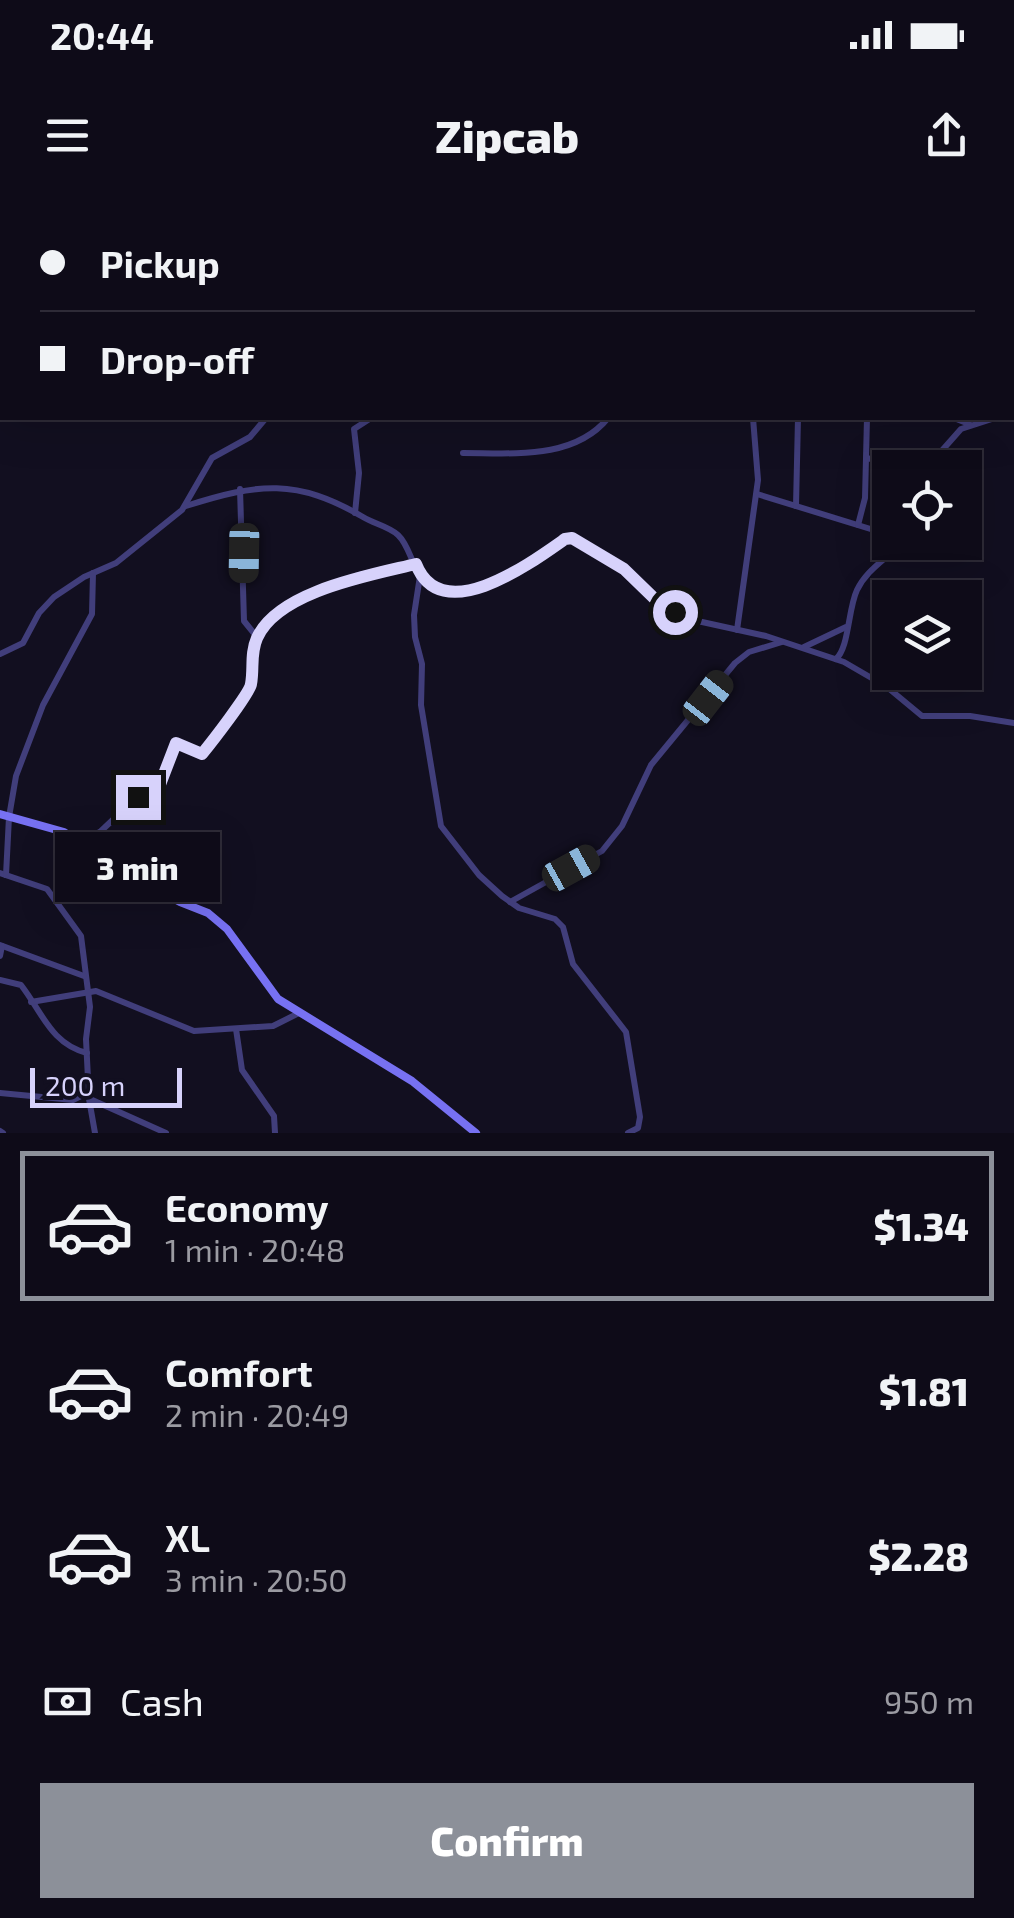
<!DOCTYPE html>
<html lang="en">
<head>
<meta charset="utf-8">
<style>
	:root { --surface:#0e0b18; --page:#171421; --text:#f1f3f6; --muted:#9b9ba2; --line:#2e2b37; --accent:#8c9099 }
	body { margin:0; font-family:"Exo 2",sans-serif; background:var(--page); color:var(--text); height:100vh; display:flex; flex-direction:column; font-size:38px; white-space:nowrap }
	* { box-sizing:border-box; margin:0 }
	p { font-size:32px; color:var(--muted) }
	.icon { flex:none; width:55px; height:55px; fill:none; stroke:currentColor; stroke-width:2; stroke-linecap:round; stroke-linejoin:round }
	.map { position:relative; height:933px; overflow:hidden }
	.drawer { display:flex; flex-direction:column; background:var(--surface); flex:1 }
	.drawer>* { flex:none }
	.hud { position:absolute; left:0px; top:0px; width:1015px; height:220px; box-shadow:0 10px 40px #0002,0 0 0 2px var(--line); display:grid; align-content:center; height:220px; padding:0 40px; background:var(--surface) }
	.tools { position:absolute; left:872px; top:250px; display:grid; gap:20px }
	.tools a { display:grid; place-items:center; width:110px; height:110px; border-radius:0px; background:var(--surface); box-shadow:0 10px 40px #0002,0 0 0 2px var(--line); font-size:50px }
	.scale { position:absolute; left:30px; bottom:25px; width:152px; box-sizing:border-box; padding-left:10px; border:5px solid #d7d2fb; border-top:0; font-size:28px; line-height:35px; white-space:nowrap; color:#d7d2fb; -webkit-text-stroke:8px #120f20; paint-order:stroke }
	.end { position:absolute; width:45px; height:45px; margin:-22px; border:12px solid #d7d2fb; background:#111; box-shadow:0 0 0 5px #111 }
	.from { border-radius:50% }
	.bubble { position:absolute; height:70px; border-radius:0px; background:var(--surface); box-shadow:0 10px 40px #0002,0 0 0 2px var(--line); font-size:32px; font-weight:800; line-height:70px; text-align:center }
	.car { position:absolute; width:30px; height:60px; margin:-30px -15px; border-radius:12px; box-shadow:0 0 8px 2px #0007; background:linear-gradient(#222 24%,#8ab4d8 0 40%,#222 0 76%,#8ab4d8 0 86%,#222 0) }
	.hud b { display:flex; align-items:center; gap:35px; height:95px; font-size:38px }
	.hud b+b { border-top:2px solid var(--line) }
	.hud i { width:25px; height:25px; background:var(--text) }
	ul { padding:18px 0 0; list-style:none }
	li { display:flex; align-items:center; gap:30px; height:150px; margin:0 20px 15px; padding:0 20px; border:5px solid transparent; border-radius:0px }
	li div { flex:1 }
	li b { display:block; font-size:38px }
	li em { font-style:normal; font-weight:800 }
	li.on { border-color:var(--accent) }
	li>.icon { width:90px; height:90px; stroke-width:1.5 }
	.pay { display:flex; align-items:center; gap:25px; height:110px; padding:0 40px; font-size:38px }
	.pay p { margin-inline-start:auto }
	.action { display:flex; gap:20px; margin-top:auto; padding:20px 40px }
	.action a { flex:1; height:115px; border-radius:0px; background:var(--accent); color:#fff; font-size:40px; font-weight:800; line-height:115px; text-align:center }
	.status { display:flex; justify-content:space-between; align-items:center; height:70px; padding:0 50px; background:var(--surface); direction:ltr }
	.status svg { height:28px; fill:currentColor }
	header { display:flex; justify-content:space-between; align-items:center; height:130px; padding:0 40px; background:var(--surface); font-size:45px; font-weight:800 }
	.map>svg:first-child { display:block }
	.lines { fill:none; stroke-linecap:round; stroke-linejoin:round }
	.street { stroke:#413e7b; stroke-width:6 }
	.secondary { stroke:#7771f2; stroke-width:8 }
	.route { stroke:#d7d2fb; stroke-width:12 }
</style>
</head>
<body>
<div class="status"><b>20:44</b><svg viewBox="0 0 49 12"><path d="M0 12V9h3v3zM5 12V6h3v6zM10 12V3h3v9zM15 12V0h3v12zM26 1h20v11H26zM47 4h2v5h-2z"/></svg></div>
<header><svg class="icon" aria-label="menu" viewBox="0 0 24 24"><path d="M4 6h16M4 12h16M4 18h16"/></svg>Zipcab<svg class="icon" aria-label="share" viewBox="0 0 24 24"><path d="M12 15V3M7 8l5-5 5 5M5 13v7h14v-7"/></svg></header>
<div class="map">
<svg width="1014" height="933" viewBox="0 0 1014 933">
	<rect width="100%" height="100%" fill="#120f20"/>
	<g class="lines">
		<g class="street">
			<path d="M 416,0 L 416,2"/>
			<path d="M 537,0 L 538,2"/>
			<path d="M 777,0 L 777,2"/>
			<path d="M 951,0 L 952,2"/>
			<path d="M 978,0 L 979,2"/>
			<path d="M 125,2 L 126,0"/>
			<path d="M 349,2 L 350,0"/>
			<path d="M 1012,47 L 1014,46"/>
			<path d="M 1012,90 L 1014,93"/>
			<path d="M 0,117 L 2,119"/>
			<path d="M 1012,146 L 1014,139"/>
			<path d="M 1012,158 L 1012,174"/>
			<path d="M 954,218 L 969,224"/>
			<path d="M 463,253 C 512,253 574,260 608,218"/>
			<path d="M 866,258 L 920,268"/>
			<path d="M 932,268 L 938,255 L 961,229 L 995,218"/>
			<path d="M 240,289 L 244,421 L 257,437"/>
			<path d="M 757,294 L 890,335"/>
			<path d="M 186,306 C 259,283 296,278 363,317 C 374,324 388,326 398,335 C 411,347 412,371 426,381 C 470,413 529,364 565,339 L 572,337 L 624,369 L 658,401 L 675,412 L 693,420 L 766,436 L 844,462 L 887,487 L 922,516 L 970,516 L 1014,523"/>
			<path d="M 796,306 L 798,218"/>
			<path d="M 355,313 L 359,273 L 354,229 L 371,218"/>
			<path d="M 858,325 L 865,298 L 867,218"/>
			<path d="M 420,376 L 414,415 L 415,437 L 422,464 L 421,505 L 441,626 L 479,675 L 502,696 L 519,708 L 555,719 L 563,727 L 573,764 L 626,832 L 640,917 L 638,928 L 628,933"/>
			<path d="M 737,430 L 758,280 L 753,218"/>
			<path d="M 804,447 L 846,427"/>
			<path d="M 0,454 L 23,443 L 39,413 L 54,397 L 84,377 L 116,363 L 182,310 L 212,258 L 250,237 L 266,218"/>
			<path d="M 836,459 C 849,448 848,409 857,390 C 867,369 887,359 902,342"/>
			<path d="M 82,643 L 101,631 L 137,597 L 159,587 L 165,579 L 176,543 L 197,554 L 205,551 L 250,489 L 251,458 L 257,437 L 281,411 L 312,392 L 359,375 L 415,363"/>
			<path d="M 0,673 L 47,689 L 81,736 L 90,807 L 86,839 L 89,899 L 95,933"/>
			<path d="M 6,675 L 9,617 L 16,576 L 43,505 L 92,414 L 93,373"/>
			<path d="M 510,702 L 602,651 L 622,626 L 651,565 L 735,463 L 749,452 L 782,442"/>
			<path d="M 0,745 L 84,776"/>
			<path d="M 0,756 L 2,746"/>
			<path d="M 0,780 L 21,785 C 42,812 51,844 87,853"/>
			<path d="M 31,802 L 96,791 L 194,831 L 273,826 L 299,813"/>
			<path d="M 236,829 L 242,870 L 274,916 L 275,933"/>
			<path d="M 0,893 L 73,900 L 89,892"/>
			<path d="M 90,899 L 166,933"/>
			<path d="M 0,931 L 3,933"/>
		</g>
		<g class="secondary">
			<path d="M 837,2 L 845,0"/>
			<path d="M 0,187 L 2,187"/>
			<path d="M 0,614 L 64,632 L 111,664 L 180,702 L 208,713 L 227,729 L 278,799 L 412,881 L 476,933"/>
		</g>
	</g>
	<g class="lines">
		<path class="route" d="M 138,597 L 159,587 L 176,543 L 202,554 C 211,543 250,493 251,484 C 254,468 250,454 257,438 C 278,391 371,375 416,364 C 441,429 531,363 565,339 L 572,338 L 624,369 L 658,402 L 675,412"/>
	</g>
</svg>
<div class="tools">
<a><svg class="icon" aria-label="locate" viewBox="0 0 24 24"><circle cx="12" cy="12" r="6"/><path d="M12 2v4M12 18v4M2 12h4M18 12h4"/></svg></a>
<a><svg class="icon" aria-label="layers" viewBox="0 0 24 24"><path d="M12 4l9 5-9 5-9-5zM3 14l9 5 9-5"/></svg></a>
</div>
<div class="scale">200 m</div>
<i class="end from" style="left:675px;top:412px"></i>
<i class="end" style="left:138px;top:597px"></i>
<div class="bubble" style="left:55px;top:632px;width:165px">3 min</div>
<i class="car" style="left:244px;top:353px;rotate:181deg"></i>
<i class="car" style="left:708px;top:498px;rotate:38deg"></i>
<i class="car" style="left:571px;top:668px;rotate:61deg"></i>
<div class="hud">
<b><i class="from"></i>Pickup</b>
<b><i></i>Drop-off</b>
</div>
</div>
<section class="drawer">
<ul>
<li class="on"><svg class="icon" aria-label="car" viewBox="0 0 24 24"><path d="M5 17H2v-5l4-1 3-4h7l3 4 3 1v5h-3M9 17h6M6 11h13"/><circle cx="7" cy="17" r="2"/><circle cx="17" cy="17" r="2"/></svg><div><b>Economy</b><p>1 min · 20:48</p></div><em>$1.34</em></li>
<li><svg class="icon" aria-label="car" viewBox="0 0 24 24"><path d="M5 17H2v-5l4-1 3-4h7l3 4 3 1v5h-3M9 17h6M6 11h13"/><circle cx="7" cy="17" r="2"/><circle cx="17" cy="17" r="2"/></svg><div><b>Comfort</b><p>2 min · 20:49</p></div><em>$1.81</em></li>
<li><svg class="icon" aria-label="car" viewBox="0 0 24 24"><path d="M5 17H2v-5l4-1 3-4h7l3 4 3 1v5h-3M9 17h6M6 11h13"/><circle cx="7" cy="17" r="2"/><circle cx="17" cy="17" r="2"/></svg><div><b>XL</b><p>3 min · 20:50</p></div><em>$2.28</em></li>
</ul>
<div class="pay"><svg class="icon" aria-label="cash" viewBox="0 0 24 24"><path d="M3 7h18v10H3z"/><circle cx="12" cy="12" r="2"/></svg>Cash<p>950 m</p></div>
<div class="action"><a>Confirm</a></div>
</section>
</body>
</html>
